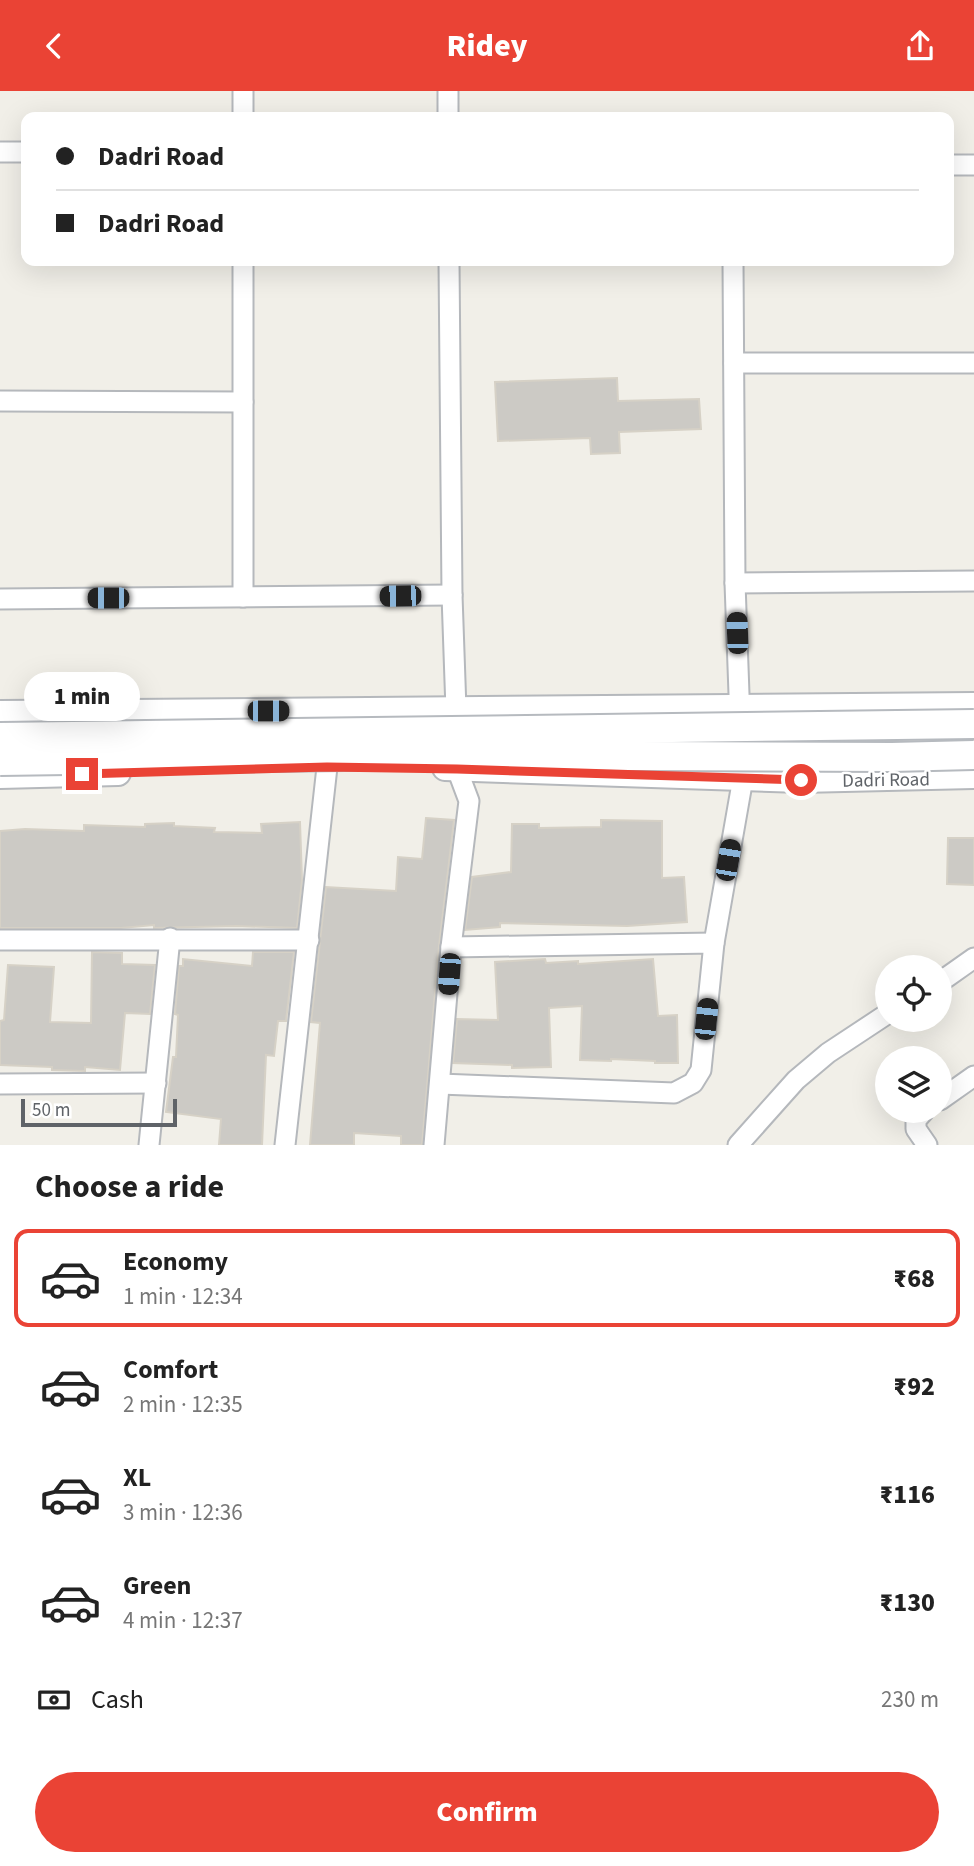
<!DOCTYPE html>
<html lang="en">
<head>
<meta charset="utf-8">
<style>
	:root { --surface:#fff; --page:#f2f2f2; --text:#222; --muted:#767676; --line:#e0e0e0; --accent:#ea4335 }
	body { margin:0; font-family:"Source Sans 3",sans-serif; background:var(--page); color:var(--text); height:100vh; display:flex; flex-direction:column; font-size:26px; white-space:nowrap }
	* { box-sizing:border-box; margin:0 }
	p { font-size:23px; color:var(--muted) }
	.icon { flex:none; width:38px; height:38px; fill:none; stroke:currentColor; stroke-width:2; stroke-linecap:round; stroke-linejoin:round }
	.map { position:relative; height:1054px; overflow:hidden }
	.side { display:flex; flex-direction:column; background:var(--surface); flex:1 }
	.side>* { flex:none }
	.top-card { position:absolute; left:21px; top:21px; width:933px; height:154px; border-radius:14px; box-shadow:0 7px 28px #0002; display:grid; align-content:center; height:154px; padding:0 35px; background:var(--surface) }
	.tools { position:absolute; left:875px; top:864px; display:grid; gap:14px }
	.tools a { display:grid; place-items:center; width:77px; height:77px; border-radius:50%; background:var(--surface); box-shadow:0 7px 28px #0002; font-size:35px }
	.scale { position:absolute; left:21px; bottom:18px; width:156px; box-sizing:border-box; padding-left:7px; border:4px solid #5f6368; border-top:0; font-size:19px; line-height:24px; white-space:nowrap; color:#5f6368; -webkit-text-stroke:5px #fff; paint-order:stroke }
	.end { position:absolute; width:32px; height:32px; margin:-16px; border:9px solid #ea4335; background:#fff; box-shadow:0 0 0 4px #fff }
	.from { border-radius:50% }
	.bubble { position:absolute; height:49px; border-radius:24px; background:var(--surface); box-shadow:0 7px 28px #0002; font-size:23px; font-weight:800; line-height:49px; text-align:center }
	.car { position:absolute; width:21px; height:42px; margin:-21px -10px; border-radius:9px; box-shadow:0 0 5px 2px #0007; background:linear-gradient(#222 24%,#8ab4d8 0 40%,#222 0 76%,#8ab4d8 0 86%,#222 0) }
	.top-card b { display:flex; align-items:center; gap:24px; height:66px; font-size:26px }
	.top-card b+b { border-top:2px solid var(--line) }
	.top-card i { width:18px; height:18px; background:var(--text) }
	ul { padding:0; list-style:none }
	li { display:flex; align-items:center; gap:21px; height:98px; margin:0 14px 10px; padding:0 21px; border:4px solid transparent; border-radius:14px }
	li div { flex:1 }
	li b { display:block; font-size:26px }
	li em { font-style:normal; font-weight:800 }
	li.current { border-color:var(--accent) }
	li>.icon { width:63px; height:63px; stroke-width:1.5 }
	h2 { padding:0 35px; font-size:32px; line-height:84px }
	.pay { display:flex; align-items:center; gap:18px; height:77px; padding:0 35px; font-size:26px }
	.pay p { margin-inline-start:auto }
	.cta { display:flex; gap:14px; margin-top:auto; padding:14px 35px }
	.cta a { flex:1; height:80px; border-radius:42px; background:var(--accent); color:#fff; font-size:28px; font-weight:800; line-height:80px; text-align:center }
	header { display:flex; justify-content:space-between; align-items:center; height:91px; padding:0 35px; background:var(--accent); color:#fff; font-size:32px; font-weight:800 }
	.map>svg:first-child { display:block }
	.building { fill:#cccac5; stroke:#d6d1c6; stroke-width:2 }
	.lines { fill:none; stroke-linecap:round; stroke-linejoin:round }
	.minor-casing { stroke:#b5b8bc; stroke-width:23 }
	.tertiary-casing { stroke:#b5b8bc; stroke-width:28 }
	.minor { stroke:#fff; stroke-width:19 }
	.tertiary { stroke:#fff; stroke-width:24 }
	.secondary-bridge-casing { stroke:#b6babf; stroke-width:32; stroke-linecap:butt }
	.secondary-bridge { stroke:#fff; stroke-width:28 }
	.route { stroke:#ea4335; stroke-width:9 }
	.labels { text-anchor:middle; stroke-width:5; stroke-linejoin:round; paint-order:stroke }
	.street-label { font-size:19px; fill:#5f6368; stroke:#fff }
</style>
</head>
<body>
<header><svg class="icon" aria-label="back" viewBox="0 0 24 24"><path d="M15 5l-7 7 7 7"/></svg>Ridey<svg class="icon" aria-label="share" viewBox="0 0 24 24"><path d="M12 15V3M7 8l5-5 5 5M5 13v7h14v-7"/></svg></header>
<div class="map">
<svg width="974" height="1054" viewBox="0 0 974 1054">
	<rect width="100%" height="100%" fill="#f1efe8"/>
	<g class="building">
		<path d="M 617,287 L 618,310 L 699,308 L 701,338 L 619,341 L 620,362 L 591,363 L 590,347 L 498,350 L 495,291 Z"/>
		<path d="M 426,727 L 454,729 L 439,855 L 422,1054 L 401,1054 L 401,1045 L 354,1042 L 354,1054 L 310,1054 L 320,932 L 311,931 L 326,796 L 396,800 L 398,766 L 422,768 Z"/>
		<path d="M 601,729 L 662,730 L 662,787 L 684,786 L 687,831 L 627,835 L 500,832 L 500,836 L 465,839 L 472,786 L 511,781 L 512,733 L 539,733 L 539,737 L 601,736 Z"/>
		<path d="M 300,731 L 302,789 L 297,837 L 236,835 L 154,837 L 154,834 L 121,837 L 0,837 L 0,740 L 25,738 L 84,740 L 84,734 L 145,736 L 145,733 L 174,732 L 174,735 L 215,737 L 214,741 L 262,742 L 261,733 Z"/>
		<path d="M 948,747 L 974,747 L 974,794 L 947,793 Z"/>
		<path d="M 92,861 L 122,862 L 122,873 L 155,874 L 150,923 L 125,922 L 120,979 L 85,976 L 85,980 L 52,979 L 52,976 L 0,974 L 0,930 L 4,929 L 8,874 L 54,876 L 50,931 L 91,932 Z"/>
		<path d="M 253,861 L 294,861 L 286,930 L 278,930 L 274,965 L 266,964 L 262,1054 L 219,1054 L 221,1028 L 166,1021 L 173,966 L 176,966 L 178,924 L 175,923 L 179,875 L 183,875 L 183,868 L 252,875 Z"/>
		<path d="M 545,868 L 546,872 L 578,870 L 578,873 L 653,868 L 658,925 L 677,924 L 678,972 L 655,972 L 655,970 L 611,968 L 611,970 L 580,969 L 582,915 L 549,917 L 551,976 L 512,977 L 512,974 L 453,972 L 457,928 L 498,929 L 495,871 Z"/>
	</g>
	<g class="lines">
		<g class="minor-casing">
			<g id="minor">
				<path d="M 448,0 L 448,26"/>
				<path d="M 243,26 L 243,0"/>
				<path d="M 0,61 L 26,61"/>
				<path d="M 948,74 L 974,74"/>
				<path d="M 449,170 L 452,504 L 456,619"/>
				<path d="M 733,170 L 735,492 L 740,631"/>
				<path d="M 734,272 L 974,272"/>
				<path d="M 0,310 L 243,311"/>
				<path d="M 735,492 L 974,490"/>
				<path d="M 243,506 L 243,170"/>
				<path d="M 0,508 L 452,504"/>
				<path d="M 0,849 L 309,849"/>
				<path d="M 714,852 L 743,687 L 743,675"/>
				<path d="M 940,891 L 974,867"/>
				<path d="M 0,993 L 156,992"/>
				<path d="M 440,993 L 674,1002 L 693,992 L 701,979 L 714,852 L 451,856"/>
				<path d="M 940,1009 L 974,985"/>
				<path d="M 924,1020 L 916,1029 L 916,1038 L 927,1054"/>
				<path d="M 149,1054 L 170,847"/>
				<path d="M 285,1054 L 327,676"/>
				<path d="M 434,1054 L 451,856 L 469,710 L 457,678"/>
				<path d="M 738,1054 L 796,989 L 828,962 L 887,923"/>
			</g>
		</g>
		<g class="tertiary-casing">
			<g id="tertiary">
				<path d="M 0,622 L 974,614"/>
				<path d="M 445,677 L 801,689 L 974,685"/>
				<path d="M 0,685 L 118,682"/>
			</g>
		</g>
		<use href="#minor" class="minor"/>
		<use href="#tertiary" class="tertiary"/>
		<g class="secondary-bridge-casing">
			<g id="secondary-bridge">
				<path d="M 0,646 L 974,633"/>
				<path d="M 0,670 L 417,664 L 892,666 L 974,664"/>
			</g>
		</g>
		<use href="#secondary-bridge" class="secondary-bridge"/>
	</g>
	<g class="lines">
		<path class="route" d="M 82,683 L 327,676 L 457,678 L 801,689"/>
	</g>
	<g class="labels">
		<g class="street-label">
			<text transform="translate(886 688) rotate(-1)" y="7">Dadri Road</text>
		</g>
	</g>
</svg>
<div class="tools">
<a><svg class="icon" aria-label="locate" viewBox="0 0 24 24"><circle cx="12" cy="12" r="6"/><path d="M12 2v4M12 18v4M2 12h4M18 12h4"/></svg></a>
<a><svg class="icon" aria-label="layers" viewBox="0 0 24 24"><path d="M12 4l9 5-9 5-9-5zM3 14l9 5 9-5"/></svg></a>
</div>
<div class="scale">50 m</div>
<i class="end from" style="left:801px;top:689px"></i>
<i class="end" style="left:82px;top:683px"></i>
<div class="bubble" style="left:24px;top:581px;width:116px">1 min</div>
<i class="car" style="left:400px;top:505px;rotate:269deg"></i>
<i class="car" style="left:108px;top:507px;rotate:270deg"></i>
<i class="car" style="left:737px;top:542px;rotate:358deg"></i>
<i class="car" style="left:268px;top:620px;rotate:90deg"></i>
<i class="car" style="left:728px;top:769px;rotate:10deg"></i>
<i class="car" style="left:449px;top:883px;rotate:184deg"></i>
<i class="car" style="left:706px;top:928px;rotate:6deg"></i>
<div class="top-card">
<b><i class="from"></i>Dadri Road</b>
<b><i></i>Dadri Road</b>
</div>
</div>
<section class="side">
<h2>Choose a ride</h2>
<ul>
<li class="current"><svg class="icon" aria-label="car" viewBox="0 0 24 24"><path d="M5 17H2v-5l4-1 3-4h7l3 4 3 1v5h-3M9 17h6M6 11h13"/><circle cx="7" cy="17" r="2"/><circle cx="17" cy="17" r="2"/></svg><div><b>Economy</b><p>1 min · 12:34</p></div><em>₹68</em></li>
<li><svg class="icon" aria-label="car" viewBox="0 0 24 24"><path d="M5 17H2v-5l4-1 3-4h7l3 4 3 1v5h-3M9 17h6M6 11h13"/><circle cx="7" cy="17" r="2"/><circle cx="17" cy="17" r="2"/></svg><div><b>Comfort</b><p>2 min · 12:35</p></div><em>₹92</em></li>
<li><svg class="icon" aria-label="car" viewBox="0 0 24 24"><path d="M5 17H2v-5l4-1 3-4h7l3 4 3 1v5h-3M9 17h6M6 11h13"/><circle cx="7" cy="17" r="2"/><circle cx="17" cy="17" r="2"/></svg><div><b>XL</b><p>3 min · 12:36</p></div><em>₹116</em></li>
<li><svg class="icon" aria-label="car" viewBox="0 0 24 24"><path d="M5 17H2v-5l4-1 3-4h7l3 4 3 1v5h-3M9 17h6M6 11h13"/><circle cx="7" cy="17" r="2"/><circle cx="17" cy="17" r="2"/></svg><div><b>Green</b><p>4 min · 12:37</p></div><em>₹130</em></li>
</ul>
<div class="pay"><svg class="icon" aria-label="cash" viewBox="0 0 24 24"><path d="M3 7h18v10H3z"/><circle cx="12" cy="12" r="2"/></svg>Cash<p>230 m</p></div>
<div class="cta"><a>Confirm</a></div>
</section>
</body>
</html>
